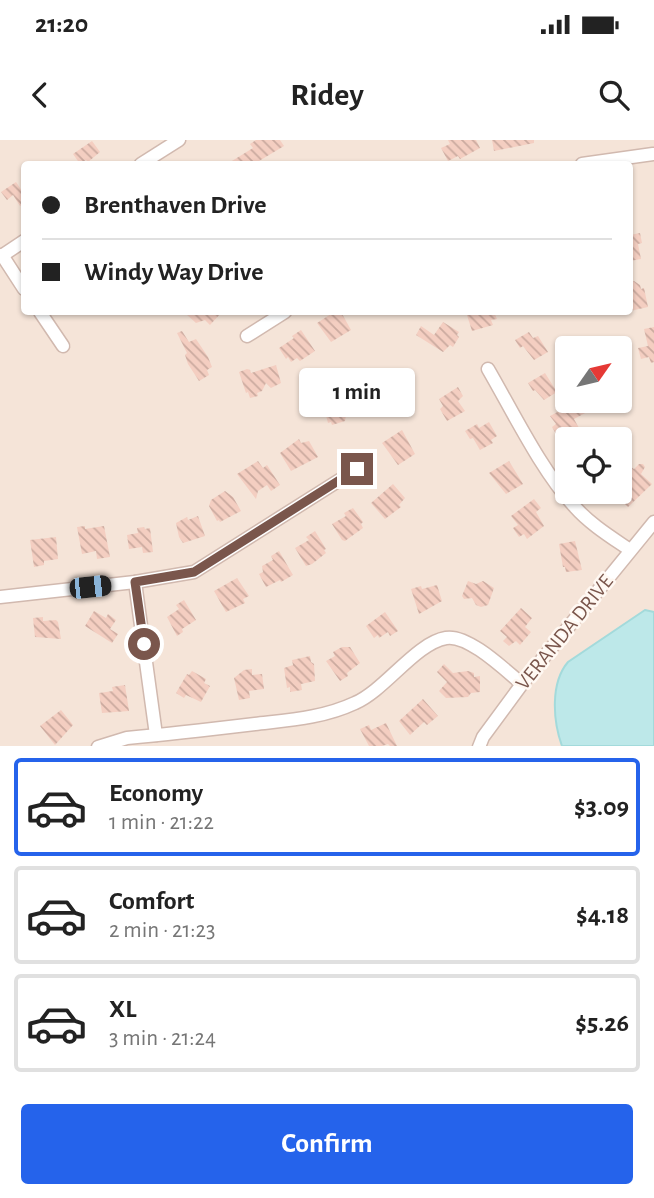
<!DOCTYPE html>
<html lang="en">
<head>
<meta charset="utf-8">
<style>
	:root { --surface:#fff; --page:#f2f2f2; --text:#222; --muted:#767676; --line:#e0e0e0; --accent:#2563eb }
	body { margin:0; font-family:"Alegreya Sans",sans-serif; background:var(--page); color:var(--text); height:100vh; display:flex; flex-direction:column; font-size:26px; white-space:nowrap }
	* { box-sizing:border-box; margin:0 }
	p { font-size:23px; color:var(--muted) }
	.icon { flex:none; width:38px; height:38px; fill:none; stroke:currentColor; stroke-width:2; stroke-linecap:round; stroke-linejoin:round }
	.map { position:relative; height:606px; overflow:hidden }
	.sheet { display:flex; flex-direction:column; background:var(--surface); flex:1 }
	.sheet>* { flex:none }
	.guide { position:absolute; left:21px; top:21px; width:612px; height:154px; border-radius:7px; box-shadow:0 2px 5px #0004; display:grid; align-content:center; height:154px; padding:0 21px; background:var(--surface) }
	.needle { width:46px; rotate:56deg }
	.fabs { position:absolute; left:555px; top:196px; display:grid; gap:14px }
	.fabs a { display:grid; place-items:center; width:77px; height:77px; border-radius:7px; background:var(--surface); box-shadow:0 2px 5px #0004; font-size:35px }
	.end { position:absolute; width:32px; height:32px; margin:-16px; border:9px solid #7a564c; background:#fff; box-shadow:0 0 0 4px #fff }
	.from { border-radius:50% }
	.bubble { position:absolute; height:49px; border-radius:7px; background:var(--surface); box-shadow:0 2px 5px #0004; font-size:23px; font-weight:700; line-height:49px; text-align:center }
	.car { position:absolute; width:21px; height:42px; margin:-21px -10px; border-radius:9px; box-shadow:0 0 5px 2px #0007; background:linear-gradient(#222 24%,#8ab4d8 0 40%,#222 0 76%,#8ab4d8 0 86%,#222 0) }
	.guide b { display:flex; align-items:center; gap:24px; height:66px; font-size:26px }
	.guide b+b { border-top:2px solid var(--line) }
	.guide i { width:18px; height:18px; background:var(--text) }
	ul { padding:12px 0 0; list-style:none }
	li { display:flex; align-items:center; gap:21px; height:98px; margin:0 14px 10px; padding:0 7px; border:4px solid var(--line); border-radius:7px }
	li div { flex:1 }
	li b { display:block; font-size:26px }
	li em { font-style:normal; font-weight:700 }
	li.on { border-color:var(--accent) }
	li>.icon { width:63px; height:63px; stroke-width:1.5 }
	.action { display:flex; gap:14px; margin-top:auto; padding:14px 21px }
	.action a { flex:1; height:80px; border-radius:7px; background:var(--accent); color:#fff; font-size:28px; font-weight:700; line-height:80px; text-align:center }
	.status { display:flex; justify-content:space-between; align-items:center; height:49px; padding:0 35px; background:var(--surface); direction:ltr }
	.status svg { height:19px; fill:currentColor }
	header { display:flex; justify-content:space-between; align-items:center; height:91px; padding:0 21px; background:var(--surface); font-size:32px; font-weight:700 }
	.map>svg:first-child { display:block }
	.residential { fill:#f5e4d8; fill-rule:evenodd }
	.water { fill:#bde8e9; stroke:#a3dadb; stroke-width:2 }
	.building { fill:url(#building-back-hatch) }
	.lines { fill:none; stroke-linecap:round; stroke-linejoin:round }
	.minor-casing { stroke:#d1b9af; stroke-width:15 }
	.minor { stroke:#fff; stroke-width:12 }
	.route { stroke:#7a564c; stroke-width:9 }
	.labels { text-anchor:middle; stroke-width:5; stroke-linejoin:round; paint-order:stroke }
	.street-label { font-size:21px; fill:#7a564c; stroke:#fff8f2 }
</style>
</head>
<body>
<div class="status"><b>21:20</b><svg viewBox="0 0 49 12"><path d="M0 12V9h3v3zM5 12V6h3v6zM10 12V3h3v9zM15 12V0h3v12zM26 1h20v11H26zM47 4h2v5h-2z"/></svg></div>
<header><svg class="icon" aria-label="back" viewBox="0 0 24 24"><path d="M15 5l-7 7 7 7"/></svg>Ridey<svg class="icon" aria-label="search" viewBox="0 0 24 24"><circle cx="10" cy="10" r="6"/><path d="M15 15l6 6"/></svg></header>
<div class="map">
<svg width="654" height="607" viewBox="0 0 654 607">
	<defs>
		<pattern id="building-back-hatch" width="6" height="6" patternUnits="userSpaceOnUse" patternTransform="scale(1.75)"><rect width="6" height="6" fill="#f4cec1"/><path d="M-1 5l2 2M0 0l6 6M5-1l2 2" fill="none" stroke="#cbaa9f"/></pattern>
	</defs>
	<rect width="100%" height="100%" fill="#fdf3eb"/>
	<path class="residential" d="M 0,0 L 654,0 L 654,606 L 0,606 ZM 24,24 L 630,24 L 630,172 L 24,172 ZM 567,208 L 620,208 L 620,261 L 567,261 ZM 567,299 L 620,299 L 620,352 L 567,352 Z"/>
	<path class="water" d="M 645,470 L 654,472 L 654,606 L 562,606 C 553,581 550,543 568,522 Z"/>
	<g class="building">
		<path d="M 256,0 L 280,0 L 284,6 L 254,24 L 227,24 L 253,8 L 250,4 Z"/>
		<path d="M 448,0 L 476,0 L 480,8 L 460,19 L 458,16 L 448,21 L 441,8 L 450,4 Z"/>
		<path d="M 492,0 L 534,0 L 534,3 L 494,11 Z"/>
		<path d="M 92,1 L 100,12 L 88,22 L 86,20 L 80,24 L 73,14 Z"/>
		<path d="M 16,42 L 24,54 L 24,63 L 20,66 L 13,55 L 7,60 L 1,52 Z"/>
		<path d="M 640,93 L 642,103 L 638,104 L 641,119 L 630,121 L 630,95 Z"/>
		<path d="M 630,141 L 634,141 L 640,145 L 641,149 L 644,148 L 648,167 L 630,171 Z"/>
		<path d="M 184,172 L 222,172 L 210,185 L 205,180 L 196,183 Z"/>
		<path d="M 329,172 L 341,172 L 351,190 L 331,202 L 317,183 L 331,174 Z"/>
		<path d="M 466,172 L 494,172 L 497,179 L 491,180 L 493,185 L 472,191 Z"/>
		<path d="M 443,182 L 459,192 L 457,195 L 459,197 L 453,207 L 450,205 L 443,212 L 416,195 L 421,186 L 434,195 Z"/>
		<path d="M 654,187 L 654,222 L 651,223 L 649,217 L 641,219 L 638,208 L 648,206 L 644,189 Z"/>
		<path d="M 301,190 L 315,211 L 300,221 L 297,218 L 291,222 L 288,217 L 286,219 L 279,208 L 294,198 L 292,196 Z"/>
		<path d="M 182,191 L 189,202 L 196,199 L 208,217 L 212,227 L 207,230 L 209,235 L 199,241 L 188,224 L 185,215 L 187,213 L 177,193 Z"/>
		<path d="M 529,192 L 533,198 L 538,196 L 548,212 L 534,220 L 523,206 L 520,208 L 515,200 Z"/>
		<path d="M 276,225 L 281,243 L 271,248 L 266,243 L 262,251 L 257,253 L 258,256 L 250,258 L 248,252 L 246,253 L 239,232 L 247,229 L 250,230 L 251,233 Z"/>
		<path d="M 545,233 L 557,252 L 544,260 L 535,250 L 533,251 L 528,243 Z"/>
		<path d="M 458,247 L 463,256 L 458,261 L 465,271 L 447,281 L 440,269 L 443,266 L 439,259 Z"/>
		<path d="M 341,258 L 342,262 L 352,259 L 356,272 L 346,275 L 345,281 L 332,285 L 331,282 L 328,283 L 324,268 L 329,267 L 328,263 Z"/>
		<path d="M 578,261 L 585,261 L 589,267 L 585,269 L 587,272 L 574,279 L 585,299 L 559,299 L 552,287 L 556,284 L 550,276 Z"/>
		<path d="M 489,282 L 497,296 L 491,300 L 493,303 L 480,310 L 473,298 L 470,299 L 465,291 L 477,284 L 479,288 Z"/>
		<path d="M 402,290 L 415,314 L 398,325 L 382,303 Z"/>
		<path d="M 299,299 L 301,303 L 309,301 L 318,317 L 291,331 L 280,313 Z"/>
		<path d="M 258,321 L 263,328 L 267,325 L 280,345 L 271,351 L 267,345 L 258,351 L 256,359 L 237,334 Z"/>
		<path d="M 509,321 L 523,344 L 506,354 L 489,333 Z"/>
		<path d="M 639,324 L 643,324 L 645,327 L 641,334 L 652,344 L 628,367 L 614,355 L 620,352 L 620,348 L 625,341 L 622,330 L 631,327 L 634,329 Z"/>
		<path d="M 393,344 L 405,358 L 399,365 L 401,367 L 385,379 L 371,363 Z"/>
		<path d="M 225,351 L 233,357 L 241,371 L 220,382 L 219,380 L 217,381 L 209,366 L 211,360 Z"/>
		<path d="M 534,359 L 541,368 L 536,372 L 544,386 L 527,399 L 524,394 L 519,397 L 513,388 L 518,385 L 511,376 Z"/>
		<path d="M 353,368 L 363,382 L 361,384 L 363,388 L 345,401 L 342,400 L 332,384 L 346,376 L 344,373 Z"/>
		<path d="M 198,376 L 205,396 L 183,403 L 179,397 L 176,383 L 187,377 L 188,380 Z"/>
		<path d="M 85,386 L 85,389 L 104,386 L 110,417 L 97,419 L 96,411 L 82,414 L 77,387 Z"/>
		<path d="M 144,387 L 145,389 L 150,388 L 153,412 L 143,413 L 142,407 L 129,409 L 127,395 L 138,393 L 137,388 Z"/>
		<path d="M 315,391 L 326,409 L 324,410 L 326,413 L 312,424 L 306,426 L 295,408 L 309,400 L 306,397 Z"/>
		<path d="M 56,397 L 58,419 L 44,421 L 44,425 L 34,427 L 30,400 Z"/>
		<path d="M 575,401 L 582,430 L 566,432 L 565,427 L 563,427 L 559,404 Z"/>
		<path d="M 279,411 L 293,435 L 281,442 L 280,440 L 266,447 L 259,434 L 263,432 L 262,426 L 273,420 L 271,416 Z"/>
		<path d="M 237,438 L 249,456 L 243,459 L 245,463 L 226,472 L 214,451 Z"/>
		<path d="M 468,441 L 476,444 L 483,441 L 494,448 L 488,465 L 481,467 L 476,465 L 472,458 L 464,459 L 462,456 Z"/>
		<path d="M 437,445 L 442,461 L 419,474 L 411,449 L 421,446 L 422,449 Z"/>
		<path d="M 184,460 L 196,480 L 182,489 L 183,492 L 177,496 L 167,477 L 179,469 L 176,465 Z"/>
		<path d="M 521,468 L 532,478 L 525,487 L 531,492 L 520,505 L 516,501 L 509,506 L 503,501 L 507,497 L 500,491 Z"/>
		<path d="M 94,471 L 106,478 L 108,474 L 116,480 L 110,489 L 118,494 L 112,503 L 85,486 Z"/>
		<path d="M 385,472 L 398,491 L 390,496 L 388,492 L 379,498 L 378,495 L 374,498 L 366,486 Z"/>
		<path d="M 43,477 L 43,481 L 56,480 L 58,482 L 61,499 L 35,497 L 33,478 Z"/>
		<path d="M 342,507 L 350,507 L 360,523 L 347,533 L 348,536 L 340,541 L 326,521 L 335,516 L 333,512 Z"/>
		<path d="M 310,516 L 311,522 L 314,524 L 315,541 L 301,544 L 302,550 L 290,552 L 290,547 L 287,548 L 284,528 L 293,525 L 292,520 Z"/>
		<path d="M 444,524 L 453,533 L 468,531 L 474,533 L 474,537 L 480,536 L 480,552 L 471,553 L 468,557 L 446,558 L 439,551 L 447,542 L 437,532 Z"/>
		<path d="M 252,529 L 252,535 L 262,534 L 264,549 L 249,551 L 250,558 L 239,560 L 234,538 L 244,530 Z"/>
		<path d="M 192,531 L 206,539 L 204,543 L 210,546 L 201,562 L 186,555 L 184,558 L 176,553 L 187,534 L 189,535 Z"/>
		<path d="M 125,545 L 129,571 L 102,573 L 99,553 L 113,551 L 112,547 Z"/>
		<path d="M 423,559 L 438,576 L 427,585 L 424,582 L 410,595 L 399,581 Z"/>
		<path d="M 61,570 L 73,585 L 55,605 L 40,586 Z"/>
		<path d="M 386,583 L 397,606 L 390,606 L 388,604 L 382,606 L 369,606 L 360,589 L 369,585 L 371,590 Z"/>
	</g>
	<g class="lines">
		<g class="minor-casing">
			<g id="minor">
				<path d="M 141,24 L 179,0"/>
				<path d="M 582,24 L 653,14"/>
				<path d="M 2,115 L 24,149"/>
				<path d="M 0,117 L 24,101"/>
				<path d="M 40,172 L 63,206"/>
				<path d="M 247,196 L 285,172"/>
				<path d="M 488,229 C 513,272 542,332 575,367 C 590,384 611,397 630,410"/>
				<path d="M 135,442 L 156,595"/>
				<path d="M 0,457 L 135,442 L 194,432 L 357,329"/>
				<path d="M 98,607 L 127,598 C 170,594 213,589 255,584 C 289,580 323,578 355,563 C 385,550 416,503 446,498 C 468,494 505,530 522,544"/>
				<path d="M 479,607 L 483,597 L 522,544 L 654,382"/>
			</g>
		</g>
		<use href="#minor" class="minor"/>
	</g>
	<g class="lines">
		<path class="route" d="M 144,504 L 135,442 L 194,432 L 357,329"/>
	</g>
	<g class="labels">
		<g class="street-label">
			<text transform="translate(564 492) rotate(-51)" y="7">VERANDA DRIVE</text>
		</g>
	</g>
</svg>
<div class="fabs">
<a><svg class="needle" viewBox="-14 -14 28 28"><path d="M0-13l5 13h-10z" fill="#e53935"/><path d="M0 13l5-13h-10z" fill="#767676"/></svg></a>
<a><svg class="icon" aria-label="locate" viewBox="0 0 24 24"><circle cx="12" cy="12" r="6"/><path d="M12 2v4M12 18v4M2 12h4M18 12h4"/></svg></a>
</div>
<i class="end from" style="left:144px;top:504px"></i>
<i class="end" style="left:357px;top:329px"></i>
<div class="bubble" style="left:299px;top:228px;width:116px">1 min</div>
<i class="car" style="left:90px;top:447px;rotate:84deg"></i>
<div class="guide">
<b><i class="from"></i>Brenthaven Drive</b>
<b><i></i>Windy Way Drive</b>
</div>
</div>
<section class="sheet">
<ul>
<li class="on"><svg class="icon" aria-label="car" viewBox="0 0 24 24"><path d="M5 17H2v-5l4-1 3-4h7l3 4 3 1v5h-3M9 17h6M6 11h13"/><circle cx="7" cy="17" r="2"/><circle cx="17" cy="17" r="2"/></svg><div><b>Economy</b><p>1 min · 21:22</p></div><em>$3.09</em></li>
<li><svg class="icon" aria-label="car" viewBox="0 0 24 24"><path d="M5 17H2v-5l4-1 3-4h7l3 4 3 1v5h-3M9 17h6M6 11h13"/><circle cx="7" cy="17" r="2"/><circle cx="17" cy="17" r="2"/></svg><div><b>Comfort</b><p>2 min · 21:23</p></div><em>$4.18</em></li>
<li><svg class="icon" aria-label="car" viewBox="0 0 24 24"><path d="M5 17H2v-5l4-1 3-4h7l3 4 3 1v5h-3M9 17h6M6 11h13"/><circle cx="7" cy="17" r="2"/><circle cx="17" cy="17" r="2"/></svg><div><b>XL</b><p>3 min · 21:24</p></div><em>$5.26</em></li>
</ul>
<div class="action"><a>Confirm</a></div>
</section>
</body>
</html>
